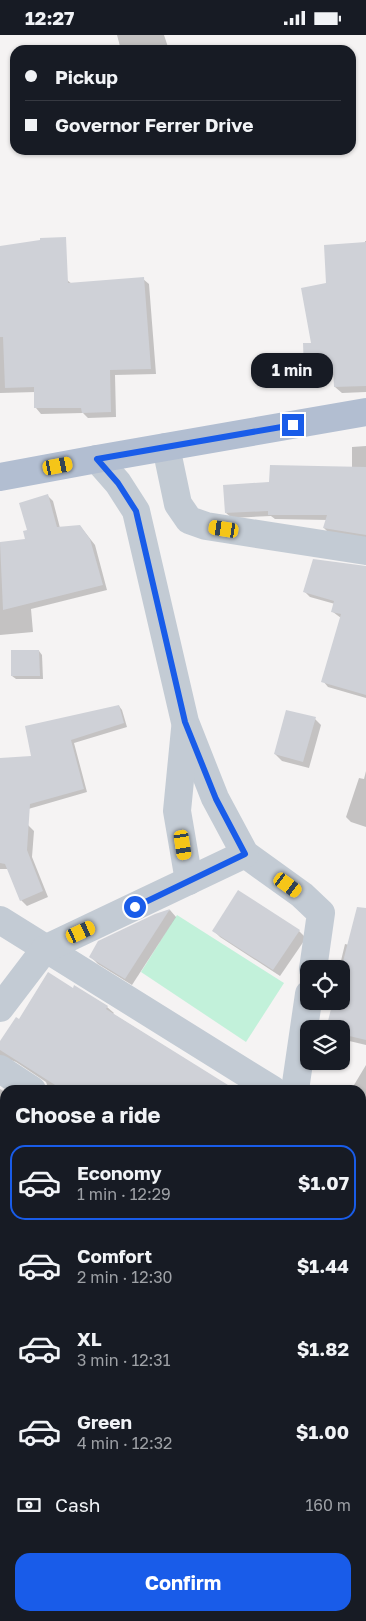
<!DOCTYPE html>
<html lang="en">
<head>
<meta charset="utf-8">
<style>
	:root { --surface:#171b24; --page:#20242c; --text:#f1f3f6; --muted:#9ea1a6; --line:#363941; --accent:#195ce9 }
	body { margin:0; font-family:"Golos Text",sans-serif; background:var(--page); color:var(--text); height:100vh; display:flex; flex-direction:column; font-size:19px; white-space:nowrap }
	* { box-sizing:border-box; margin:0 }
	p { font-size:16px; color:var(--muted) }
	.icon { flex:none; width:28px; height:28px; fill:none; stroke:currentColor; stroke-width:2; stroke-linecap:round; stroke-linejoin:round }
	.map { position:relative; flex:1; overflow:hidden }
	.sheet { position:absolute; left:0px; top:1050px; width:366px; height:536px; display:flex; flex-direction:column; background:var(--surface); border-radius:15px 15px 0 0; box-shadow:0 1px 4px #0004 }
	.sheet>* { flex:none }
	.hud { position:absolute; left:10px; top:10px; width:346px; height:110px; border-radius:15px; box-shadow:0 1px 4px #0004; display:grid; align-content:center; height:110px; padding:0 15px; background:var(--surface) }
	.buttons { position:absolute; left:300px; top:925px; display:grid; gap:10px }
	.buttons a { display:grid; place-items:center; width:50px; height:50px; border-radius:10px; background:var(--surface); box-shadow:0 1px 4px #0004; font-size:25px }
	.end { position:absolute; width:22px; height:22px; margin:-11px; border:6px solid #195ce9; background:#fff; box-shadow:0 0 0 2px #fff }
	.from { border-radius:50% }
	.bubble { position:absolute; height:35px; border-radius:15px; background:var(--surface); box-shadow:0 1px 4px #0004; font-size:16px; font-weight:700; line-height:35px; text-align:center }
	.car { position:absolute; width:15px; height:30px; margin:-15px -8px; border-radius:6px; box-shadow:0 0 4px 1px #0007; background:linear-gradient(#f5c518 24%,#345 0 40%,#f5c518 0 76%,#345 0 86%,#f5c518 0) }
	.hud b { display:flex; align-items:center; gap:18px; height:48px; font-size:19px }
	.hud b+b { border-top:1px solid var(--line) }
	.hud i { width:12px; height:12px; background:var(--text) }
	ul { padding:0; list-style:none }
	li { display:flex; align-items:center; gap:15px; height:75px; margin:0 10px 8px; padding:0 5px; border:2px solid transparent; border-radius:15px }
	li div { flex:1 }
	li b { display:block; font-size:19px }
	li em { font-style:normal; font-weight:700 }
	li.current { border-color:var(--accent) }
	li>.icon { width:45px; height:45px; stroke-width:1.5 }
	h2 { padding:0 15px; font-size:22px; line-height:60px }
	.pay { display:flex; align-items:center; gap:12px; height:55px; padding:0 15px; font-size:19px }
	.pay p { margin-inline-start:auto }
	.primary-button { display:flex; gap:10px; margin-top:auto; padding:10px 15px }
	.primary-button a { flex:1; height:58px; border-radius:15px; background:var(--accent); color:#fff; font-size:20px; font-weight:700; line-height:58px; text-align:center }
	.status { display:flex; justify-content:space-between; align-items:center; height:35px; padding:0 25px; background:var(--surface); direction:ltr }
	.status svg { height:14px; fill:currentColor }
	.map>svg:first-child { display:block }
	.green { fill:#c2f1da }
	.shadow { fill:#0003 }
	.building { fill:#cfd1d7 }
	.lines { fill:none; stroke-linecap:round; stroke-linejoin:round }
	.minor { stroke:#c3cbd4; stroke-width:28 }
	.major { stroke:#b2bed1; stroke-width:28 }
	.route { stroke:#195ce9; stroke-width:6 }
</style>
</head>
<body>
<div class="status"><b>12:27</b><svg viewBox="0 0 49 12"><path d="M0 12V9h3v3zM5 12V6h3v6zM10 12V3h3v9zM15 12V0h3v12zM26 1h20v11H26zM47 4h2v5h-2z"/></svg></div>
<div class="map">
<svg width="366" height="1586" viewBox="0 0 366 1586">
	<rect width="100%" height="100%" fill="#f5f3f3"/>
	<path class="green" d="M 177,880 L 284,948 L 246,1007 L 141,937 Z"/>
	<g class="shadow">
		<path d="M 117,0 L 164,0 L 169,15 L 121,15 Z"/>
		<path d="M 365,206 L 366,206 L 366,357 L 342,358 L 335,352 L 335,340 L 312,342 L 306,336 L 328,249 L 365,208 Z"/>
		<path d="M 143,244 L 149,249 L 156,339 L 115,340 L 116,382 L 88,383 L 83,378 L 41,379 L 36,373 L 36,357 L 0,358 L 0,258 L 67,245 L 72,249 Z"/>
		<path d="M 366,411 L 366,504 L 329,498 L 324,493 L 327,485 L 275,484 L 271,481 L 232,483 L 226,478 L 270,448 L 352,433 L 352,412 Z"/>
		<path d="M 47,460 L 53,466 L 60,493 L 80,491 L 95,510 L 107,555 L 31,574 L 33,597 L 0,600 L 0,508 L 27,505 L 28,496 Z"/>
		<path d="M 366,532 L 366,663 L 328,652 L 323,646 L 341,583 L 333,577 L 335,569 L 310,562 L 304,556 Z"/>
		<path d="M 39,616 L 42,620 L 43,644 L 16,644 L 12,641 Z"/>
		<path d="M 119,671 L 122,675 L 127,692 L 74,708 L 87,757 L 18,777 L 33,722 Z"/>
		<path d="M 315,684 L 321,690 L 309,733 L 282,726 L 275,719 Z"/>
		<path d="M 366,736 L 366,792 L 351,787 L 346,782 L 359,743 L 364,744 Z"/>
		<path d="M 28,790 L 34,796 L 32,822 L 48,862 L 27,871 L 21,865 L 9,834 L 0,834 L 0,792 Z"/>
		<path d="M 170,875 L 176,882 L 132,950 L 98,929 L 91,922 L 155,880 Z"/>
		<path d="M 214,896 L 299,896 L 306,903 L 280,941 L 220,902 Z"/>
		<path d="M 345,909 L 366,914 L 366,1010 L 341,1004 L 341,934 L 339,934 Z"/>
		<path d="M 73,955 L 107,972 L 114,978 L 113,979 L 234,1055 L 49,1055 L 46,1047 L 16,1027 L 8,1024 L 0,1027 L 0,1010 L 19,986 Z"/>
		<path d="M 366,1030 L 366,1102 L 361,1100 L 361,1055 L 351,1055 Z"/>
		<path d="M 0,1054 L 5,1057 L 5,1182 L 0,1179 Z"/>
		<path d="M 366,1181 L 366,1262 L 361,1263 L 361,1188 Z"/>
		<path d="M 0,1259 L 5,1262 L 5,1375 L 0,1372 Z"/>
		<path d="M 361,1290 L 366,1291 L 366,1346 L 361,1349 Z"/>
		<path d="M 366,1382 L 366,1409 L 361,1406 L 361,1386 Z"/>
		<path d="M 5,1456 L 5,1581 L 40,1581 L 36,1586 L 0,1586 L 0,1460 Z"/>
		<path d="M 361,1555 L 366,1561 L 366,1586 L 341,1586 L 337,1581 L 361,1581 Z"/>
		<path d="M 65,1581 L 108,1581 L 112,1586 L 65,1586 Z"/>
	</g>
	<g class="building">
		<path d="M 66,202 L 68,248 L 144,242 L 151,334 L 110,335 L 111,377 L 82,378 L 81,373 L 34,373 L 34,352 L 5,353 L 3,302 L 0,302 L 0,211 L 40,205 L 40,203 Z"/>
		<path d="M 366,207 L 366,351 L 334,352 L 333,334 L 304,336 L 303,308 L 311,308 L 301,253 L 326,248 L 324,210 Z"/>
		<path d="M 270,430 L 366,432 L 366,500 L 323,493 L 327,480 L 268,480 L 268,476 L 225,478 L 223,450 L 269,447 Z"/>
		<path d="M 48,459 L 57,492 L 80,490 L 90,504 L 103,550 L 3,575 L 0,507 L 25,504 L 23,496 L 27,495 L 19,468 Z"/>
		<path d="M 313,524 L 366,531 L 366,660 L 321,647 L 341,579 L 331,577 L 334,566 L 303,557 Z"/>
		<path d="M 11,615 L 39,615 L 40,641 L 11,641 Z"/>
		<path d="M 119,670 L 124,688 L 71,705 L 84,754 L 30,769 L 27,815 L 43,856 L 20,866 L 5,829 L 0,828 L 0,723 L 31,721 L 25,691 Z"/>
		<path d="M 286,675 L 316,682 L 303,727 L 274,719 Z"/>
		<path d="M 238,855 L 300,895 L 273,935 L 212,896 Z"/>
		<path d="M 357,872 L 366,873 L 366,1005 L 341,999 L 341,994 L 326,994 L 333,966 L 341,966 L 341,934 Z"/>
		<path d="M 170,874 L 125,944 L 89,922 L 98,906 L 155,879 Z"/>
		<path d="M 48,937 L 73,953 L 74,950 L 108,971 L 106,974 L 236,1055 L 63,1055 L 0,1015 L 0,1006 L 16,982 L 19,984 Z"/>
	</g>
	<g class="lines">
		<g class="minor">
			<path d="M 166,412 L 178,469 L 189,485 L 206,491 L 366,516"/>
			<path d="M 97,424 L 118,448 L 136,476 L 185,687 L 215,763 L 245,819 L 302,860 L 321,878 L 313,934"/>
			<path d="M 185,694 L 177,776 L 189,846"/>
			<path d="M 0,885 L 273,1055"/>
			<path d="M 0,973 L 45,914 L 245,819"/>
			<path d="M 0,1034 L 32,1055"/>
			<path d="M 295,1055 L 309,959"/>
			<path d="M 361,1113 L 366,1116"/>
			<path d="M 0,1212 L 5,1215"/>
			<path d="M 361,1271 L 366,1274"/>
			<path d="M 0,1417 L 5,1411"/>
			<path d="M 361,1498 L 366,1504"/>
			<path d="M 43,1586 L 49,1581"/>
		</g>
		<path class="major" d="M 0,442 L 97,424 L 366,377"/>
	</g>
	<g class="lines">
		<path class="route" d="M 135,872 L 245,819 L 216,764 L 185,687 L 136,476 L 118,448 L 97,424 L 293,390"/>
	</g>
</svg>
<div class="buttons">
<a><svg class="icon" aria-label="locate" viewBox="0 0 24 24"><circle cx="12" cy="12" r="6"/><path d="M12 2v4M12 18v4M2 12h4M18 12h4"/></svg></a>
<a><svg class="icon" aria-label="layers" viewBox="0 0 24 24"><path d="M12 4l9 5-9 5-9-5zM3 14l9 5 9-5"/></svg></a>
</div>
<i class="end from" style="left:135px;top:872px"></i>
<i class="end" style="left:293px;top:390px"></i>
<div class="bubble" style="left:251px;top:318px;width:82px">1 min</div>
<i class="car" style="left:58px;top:431px;rotate:79deg"></i>
<i class="car" style="left:224px;top:494px;rotate:279deg"></i>
<i class="car" style="left:183px;top:810px;rotate:171deg"></i>
<i class="car" style="left:288px;top:850px;rotate:126deg"></i>
<i class="car" style="left:81px;top:897px;rotate:65deg"></i>
<div class="hud">
<b><i class="from"></i>Pickup</b>
<b><i></i>Governor Ferrer Drive</b>
</div>
<section class="sheet">
<h2>Choose a ride</h2>
<ul>
<li class="current"><svg class="icon" aria-label="car" viewBox="0 0 24 24"><path d="M5 17H2v-5l4-1 3-4h7l3 4 3 1v5h-3M9 17h6M6 11h13"/><circle cx="7" cy="17" r="2"/><circle cx="17" cy="17" r="2"/></svg><div><b>Economy</b><p>1 min · 12:29</p></div><em>$1.07</em></li>
<li><svg class="icon" aria-label="car" viewBox="0 0 24 24"><path d="M5 17H2v-5l4-1 3-4h7l3 4 3 1v5h-3M9 17h6M6 11h13"/><circle cx="7" cy="17" r="2"/><circle cx="17" cy="17" r="2"/></svg><div><b>Comfort</b><p>2 min · 12:30</p></div><em>$1.44</em></li>
<li><svg class="icon" aria-label="car" viewBox="0 0 24 24"><path d="M5 17H2v-5l4-1 3-4h7l3 4 3 1v5h-3M9 17h6M6 11h13"/><circle cx="7" cy="17" r="2"/><circle cx="17" cy="17" r="2"/></svg><div><b>XL</b><p>3 min · 12:31</p></div><em>$1.82</em></li>
<li><svg class="icon" aria-label="car" viewBox="0 0 24 24"><path d="M5 17H2v-5l4-1 3-4h7l3 4 3 1v5h-3M9 17h6M6 11h13"/><circle cx="7" cy="17" r="2"/><circle cx="17" cy="17" r="2"/></svg><div><b>Green</b><p>4 min · 12:32</p></div><em>$1.00</em></li>
</ul>
<div class="pay"><svg class="icon" aria-label="cash" viewBox="0 0 24 24"><path d="M3 7h18v10H3z"/><circle cx="12" cy="12" r="2"/></svg>Cash<p>160 m</p></div>
<div class="primary-button"><a>Confirm</a></div>
</section>
</div>
</body>
</html>
